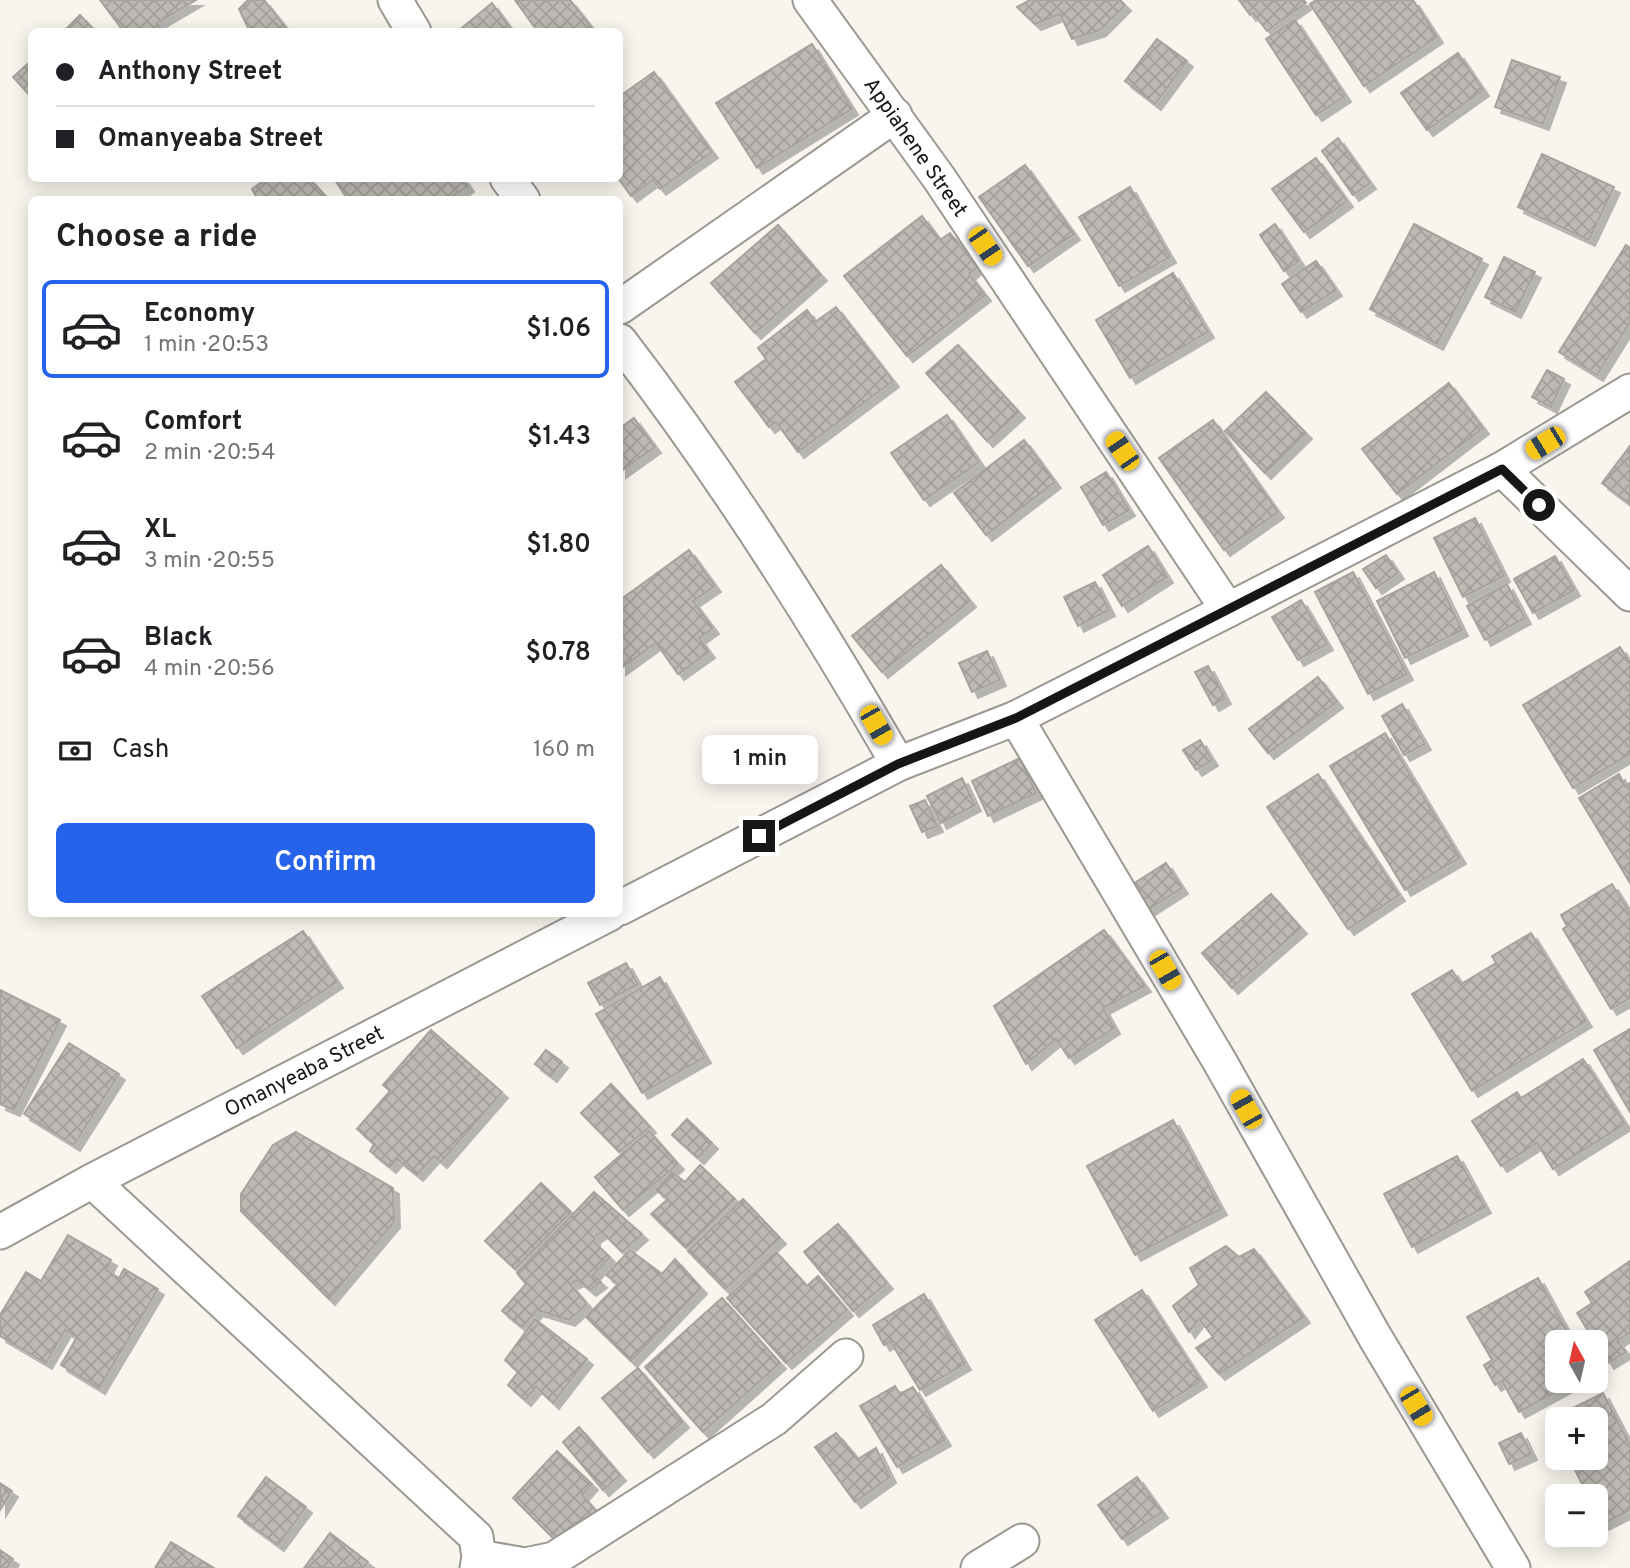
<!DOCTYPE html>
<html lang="en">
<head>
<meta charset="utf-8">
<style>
	:root { --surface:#fff; --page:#f2f2f2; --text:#202124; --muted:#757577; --line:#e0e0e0; --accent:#2563eb }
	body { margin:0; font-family:Overpass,sans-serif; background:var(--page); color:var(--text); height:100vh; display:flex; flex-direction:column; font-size:26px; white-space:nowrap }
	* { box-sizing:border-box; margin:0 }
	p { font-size:23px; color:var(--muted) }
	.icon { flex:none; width:38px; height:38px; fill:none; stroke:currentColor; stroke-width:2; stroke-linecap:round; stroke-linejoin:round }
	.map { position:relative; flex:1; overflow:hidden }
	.sheet { position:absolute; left:28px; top:196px; width:595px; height:721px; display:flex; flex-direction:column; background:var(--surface); border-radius:10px; box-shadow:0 4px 18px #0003 }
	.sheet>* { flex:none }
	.guide { position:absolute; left:28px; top:28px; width:595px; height:154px; border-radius:10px; box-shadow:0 4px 18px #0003; display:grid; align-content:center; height:154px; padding:0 28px; background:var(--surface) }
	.needle { width:46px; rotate:352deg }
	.buttons { position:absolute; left:1545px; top:1330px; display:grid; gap:14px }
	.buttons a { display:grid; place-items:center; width:63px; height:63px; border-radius:10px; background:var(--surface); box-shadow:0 4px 18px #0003; font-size:35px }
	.end { position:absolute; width:32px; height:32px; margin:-16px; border:9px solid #171614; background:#fff; box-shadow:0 0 0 4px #fff }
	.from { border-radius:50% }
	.bubble { position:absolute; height:49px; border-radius:10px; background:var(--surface); box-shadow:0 4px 18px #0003; font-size:23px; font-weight:600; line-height:49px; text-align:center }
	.car { position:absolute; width:21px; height:42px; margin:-21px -10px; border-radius:9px; box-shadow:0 0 5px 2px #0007; background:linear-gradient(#f5c518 24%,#345 0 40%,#f5c518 0 76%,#345 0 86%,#f5c518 0) }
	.guide b { display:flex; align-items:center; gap:24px; height:66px; font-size:26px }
	.guide b+b { border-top:2px solid var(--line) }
	.guide i { width:18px; height:18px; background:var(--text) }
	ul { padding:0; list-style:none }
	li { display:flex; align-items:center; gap:21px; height:98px; margin:0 14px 10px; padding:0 14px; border:4px solid transparent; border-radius:10px }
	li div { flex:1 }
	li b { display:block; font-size:26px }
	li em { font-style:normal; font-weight:600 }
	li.selected { border-color:var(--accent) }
	li>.icon { width:63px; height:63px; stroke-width:1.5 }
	h2 { padding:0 28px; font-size:32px; line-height:84px }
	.pay { display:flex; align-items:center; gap:18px; height:77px; padding:0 28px; font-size:26px }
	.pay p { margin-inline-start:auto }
	.button { display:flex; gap:14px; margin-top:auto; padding:14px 28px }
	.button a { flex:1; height:80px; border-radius:10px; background:var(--accent); color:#fff; font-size:28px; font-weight:600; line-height:80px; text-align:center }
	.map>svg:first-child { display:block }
	.building { fill:url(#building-cross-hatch); stroke:#a6a39d; stroke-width:2; filter:url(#shadow) }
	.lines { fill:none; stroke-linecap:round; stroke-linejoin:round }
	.minor-casing { stroke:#9b9892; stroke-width:37 }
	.minor { stroke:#fff; stroke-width:33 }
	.route { stroke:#171614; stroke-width:9 }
	.labels { text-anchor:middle; stroke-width:6; stroke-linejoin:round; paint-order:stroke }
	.street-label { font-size:21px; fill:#171614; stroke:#fff }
</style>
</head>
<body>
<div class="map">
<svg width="1630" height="1568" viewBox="0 0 1630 1568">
	<defs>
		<pattern id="building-cross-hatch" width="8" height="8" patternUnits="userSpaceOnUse" patternTransform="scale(1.75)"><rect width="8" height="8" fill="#bdbab4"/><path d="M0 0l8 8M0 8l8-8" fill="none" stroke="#a29f9a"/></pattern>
		<filter id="shadow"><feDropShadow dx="6" dy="6" stdDeviation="0" flood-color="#0004"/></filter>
	</defs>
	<rect width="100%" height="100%" fill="#f8f5ee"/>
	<g class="building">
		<path d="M 100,0 L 196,0 L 157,23 L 163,32 L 124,32 Z"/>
		<path d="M 248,0 L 264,0 L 289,32 L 250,32 L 239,9 Z"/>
		<path d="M 515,0 L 570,0 L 595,32 L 538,32 Z"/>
		<path d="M 1030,0 L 1120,0 L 1125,5 L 1100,30 L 1072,39 L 1060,14 L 1035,24 L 1017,7 Z"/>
		<path d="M 1239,0 L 1304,0 L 1306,3 L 1267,31 L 1253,13 L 1250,15 Z"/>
		<path d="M 1316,0 L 1413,0 L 1437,37 L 1364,86 L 1310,4 Z"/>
		<path d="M 492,3 L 513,32 L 457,32 Z"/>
		<path d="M 80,15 L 96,32 L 63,32 Z"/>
		<path d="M 1295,20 L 1345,96 L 1316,115 L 1266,39 Z"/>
		<path d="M 1157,39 L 1187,61 L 1155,104 L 1125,81 Z"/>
		<path d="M 812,44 L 852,109 L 757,168 L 716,103 Z"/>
		<path d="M 1458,53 L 1483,90 L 1427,130 L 1401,93 Z"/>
		<path d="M 32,60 L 32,98 L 13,77 Z"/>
		<path d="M 1512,60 L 1560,77 L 1543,124 L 1495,107 Z"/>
		<path d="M 654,72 L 712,152 L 660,189 L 653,180 L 631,196 L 618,178 L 620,96 Z"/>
		<path d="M 1338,138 L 1370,183 L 1353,195 L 1322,151 Z"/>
		<path d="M 1542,154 L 1614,187 L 1589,240 L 1518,207 Z"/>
		<path d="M 1316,158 L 1347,201 L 1304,232 L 1272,189 Z"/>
		<path d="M 1025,165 L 1074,234 L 1028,266 L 979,197 Z"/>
		<path d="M 267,178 L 309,178 L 329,200 L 258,200 L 252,189 Z"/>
		<path d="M 337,178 L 463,178 L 468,186 L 447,200 L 348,200 L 335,180 Z"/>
		<path d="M 1130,187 L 1170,257 L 1119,286 L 1079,217 Z"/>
		<path d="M 922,216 L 940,240 L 950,233 L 977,267 L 969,274 L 985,295 L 907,356 L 844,276 Z"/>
		<path d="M 1275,224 L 1299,261 L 1284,271 L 1260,235 Z"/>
		<path d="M 1414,224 L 1482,259 L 1437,344 L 1370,309 Z"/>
		<path d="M 778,225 L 821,275 L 755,333 L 711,283 Z"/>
		<path d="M 1626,245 L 1630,248 L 1630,322 L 1597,375 L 1559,352 Z"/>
		<path d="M 1504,257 L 1535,272 L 1515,312 L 1485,297 Z"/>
		<path d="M 1316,261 L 1336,290 L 1301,312 L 1282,284 Z"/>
		<path d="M 1173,273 L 1208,332 L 1130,378 L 1096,320 Z"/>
		<path d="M 836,307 L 893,381 L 798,452 L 776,422 L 769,427 L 735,382 L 766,359 L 758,348 L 807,310 L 815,322 Z"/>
		<path d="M 958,345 L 1019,412 L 987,441 L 926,373 Z"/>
		<path d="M 1547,370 L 1564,379 L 1551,407 L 1532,397 Z"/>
		<path d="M 1449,383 L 1483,428 L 1397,494 L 1362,449 Z"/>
		<path d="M 1266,392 L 1306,433 L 1265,473 L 1225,431 Z"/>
		<path d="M 947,415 L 979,462 L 924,500 L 891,453 Z"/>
		<path d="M 634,418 L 655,447 L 620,472 L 620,428 Z"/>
		<path d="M 1213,420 L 1278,512 L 1224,550 L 1159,458 Z"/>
		<path d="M 1024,440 L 1055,482 L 986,535 L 954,493 Z"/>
		<path d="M 1630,446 L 1630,504 L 1602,483 Z"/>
		<path d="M 1106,472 L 1129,510 L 1103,525 L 1081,487 Z"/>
		<path d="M 1475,518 L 1504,576 L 1463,597 L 1434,538 Z"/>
		<path d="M 1148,546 L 1167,577 L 1122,606 L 1103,575 Z"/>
		<path d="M 689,550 L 715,586 L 693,601 L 713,628 L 699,638 L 709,652 L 678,674 L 656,643 L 620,669 L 620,600 Z"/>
		<path d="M 1386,555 L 1398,573 L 1376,588 L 1363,569 Z"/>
		<path d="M 1555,556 L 1574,590 L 1533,613 L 1514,579 Z"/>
		<path d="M 941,565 L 970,601 L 882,672 L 852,636 Z"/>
		<path d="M 1353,572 L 1407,674 L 1368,694 L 1315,592 Z"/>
		<path d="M 1434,572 L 1462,630 L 1405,658 L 1377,601 Z"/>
		<path d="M 1095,582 L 1109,610 L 1078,626 L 1064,597 Z"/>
		<path d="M 1507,584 L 1525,618 L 1485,640 L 1467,606 Z"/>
		<path d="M 1301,600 L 1327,644 L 1298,660 L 1272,617 Z"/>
		<path d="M 1620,647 L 1630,663 L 1630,754 L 1573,788 L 1523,705 Z"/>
		<path d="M 987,651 L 1000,680 L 972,692 L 959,663 Z"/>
		<path d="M 1208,666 L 1225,698 L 1213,705 L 1195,672 Z"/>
		<path d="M 1318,677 L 1337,702 L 1268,753 L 1249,729 Z"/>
		<path d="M 1402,704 L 1425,744 L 1404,755 L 1382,716 Z"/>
		<path d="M 1385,733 L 1460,858 L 1405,890 L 1330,766 Z"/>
		<path d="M 1200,740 L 1212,760 L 1196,770 L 1183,750 Z"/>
		<path d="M 1020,758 L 1036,793 L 988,816 L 972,781 Z"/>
		<path d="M 1318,774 L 1399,895 L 1348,929 L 1267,807 Z"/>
		<path d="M 1619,774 L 1625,786 L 1630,783 L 1630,883 L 1579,798 Z"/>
		<path d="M 962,778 L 975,805 L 941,823 L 927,796 Z"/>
		<path d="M 925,800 L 937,826 L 922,832 L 910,806 Z"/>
		<path d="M 1166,863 L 1182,888 L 1149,909 L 1133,884 Z"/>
		<path d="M 1612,884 L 1630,913 L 1630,998 L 1611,1009 L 1563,929 L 1567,926 L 1561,915 Z"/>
		<path d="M 1271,894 L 1301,928 L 1232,988 L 1202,953 Z"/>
		<path d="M 1104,930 L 1145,986 L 1103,1008 L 1114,1028 L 1069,1058 L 1056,1039 L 1026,1064 L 994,1006 Z"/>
		<path d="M 303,931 L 337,982 L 237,1048 L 202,996 Z"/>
		<path d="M 1531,933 L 1586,1021 L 1472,1091 L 1412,994 L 1452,970 L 1461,984 L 1496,963 L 1492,956 Z"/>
		<path d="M 626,963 L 638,984 L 600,1005 L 588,983 Z"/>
		<path d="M 660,977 L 705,1057 L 642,1093 L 596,1014 Z"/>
		<path d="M 0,990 L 60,1020 L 14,1110 L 0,1104 Z"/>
		<path d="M 1630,1029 L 1630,1112 L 1594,1050 Z"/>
		<path d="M 431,1030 L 502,1092 L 441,1162 L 434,1156 L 417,1175 L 397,1159 L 390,1167 L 370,1151 L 374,1144 L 357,1129 L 390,1091 L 383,1085 Z"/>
		<path d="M 69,1043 L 119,1074 L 74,1145 L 24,1114 Z"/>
		<path d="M 546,1050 L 562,1062 L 551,1076 L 535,1064 Z"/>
		<path d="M 1583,1059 L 1625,1124 L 1553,1169 L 1537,1143 L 1501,1166 L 1472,1121 L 1517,1092 L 1521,1098 Z"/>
		<path d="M 611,1084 L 650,1127 L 619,1152 L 581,1113 Z"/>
		<path d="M 687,1119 L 712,1143 L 698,1158 L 672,1135 Z"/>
		<path d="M 1173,1120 L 1221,1209 L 1135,1255 L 1087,1166 Z"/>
		<path d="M 649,1131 L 678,1164 L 623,1210 L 595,1177 Z"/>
		<path d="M 296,1132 L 393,1188 L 394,1222 L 329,1299 L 241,1211 L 241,1194 L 273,1145 Z"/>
		<path d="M 1457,1156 L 1485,1207 L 1412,1247 L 1384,1194 Z"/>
		<path d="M 700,1165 L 735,1199 L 686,1248 L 651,1214 L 668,1199 L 656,1190 L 672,1172 L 685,1182 Z"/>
		<path d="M 541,1183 L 571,1212 L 515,1269 L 485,1241 Z"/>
		<path d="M 594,1192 L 642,1234 L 622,1252 L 602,1232 L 594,1237 L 594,1242 L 610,1257 L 593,1275 L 601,1282 L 590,1290 L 578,1280 L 570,1284 L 587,1304 L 569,1320 L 537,1310 L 522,1327 L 502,1311 L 526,1284 L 517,1273 Z"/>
		<path d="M 743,1199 L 780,1238 L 725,1289 L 688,1251 Z"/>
		<path d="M 838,1224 L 887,1283 L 853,1311 L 804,1252 Z"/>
		<path d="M 68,1235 L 111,1260 L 106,1270 L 119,1278 L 124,1269 L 158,1289 L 99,1388 L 61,1365 L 77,1337 L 65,1330 L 46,1363 L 0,1336 L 0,1315 L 26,1272 L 41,1281 Z"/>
		<path d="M 1226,1246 L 1239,1257 L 1254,1249 L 1304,1317 L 1219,1374 L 1196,1348 L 1213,1337 L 1199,1319 L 1189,1332 L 1173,1306 L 1199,1285 L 1190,1268 Z"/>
		<path d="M 630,1250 L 662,1274 L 675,1259 L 701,1288 L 631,1361 L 586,1317 L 618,1284 L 606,1275 Z"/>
		<path d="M 776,1252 L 807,1286 L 818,1276 L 847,1310 L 786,1363 L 727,1298 Z"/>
		<path d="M 1630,1261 L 1630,1333 L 1617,1341 L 1626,1352 L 1608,1363 L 1577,1313 L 1592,1303 L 1585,1292 Z"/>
		<path d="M 1538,1278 L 1573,1342 L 1558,1342 L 1558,1381 L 1576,1381 L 1519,1412 L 1502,1381 L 1495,1385 L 1484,1365 L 1492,1360 L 1467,1317 Z"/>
		<path d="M 1142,1290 L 1201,1381 L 1153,1411 L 1095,1320 Z"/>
		<path d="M 924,1294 L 965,1364 L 920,1390 L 890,1341 L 884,1345 L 873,1325 Z"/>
		<path d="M 722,1298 L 780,1363 L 703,1432 L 645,1367 Z"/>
		<path d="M 535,1319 L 587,1359 L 553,1403 L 536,1387 L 525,1400 L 508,1385 L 518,1372 L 505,1360 Z"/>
		<path d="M 638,1368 L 683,1422 L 648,1452 L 602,1398 Z"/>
		<path d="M 895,1386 L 900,1394 L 913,1387 L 945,1440 L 897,1467 L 860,1406 Z"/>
		<path d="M 1603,1393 L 1630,1445 L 1630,1510 L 1603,1524 L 1596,1511 L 1596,1496 L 1588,1496 L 1569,1458 L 1596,1458 L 1596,1419 L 1558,1419 L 1558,1436 L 1549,1420 Z"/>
		<path d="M 579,1427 L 620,1475 L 603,1490 L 563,1442 Z"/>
		<path d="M 836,1433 L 858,1459 L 876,1448 L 890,1477 L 855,1502 L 815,1447 Z"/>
		<path d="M 1521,1433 L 1531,1454 L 1509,1464 L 1499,1443 Z"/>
		<path d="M 557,1451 L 592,1484 L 582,1495 L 597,1512 L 583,1525 L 575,1522 L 555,1540 L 513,1498 Z"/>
		<path d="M 266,1477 L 306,1507 L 278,1545 L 238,1516 Z"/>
		<path d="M 1137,1477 L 1162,1512 L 1122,1539 L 1098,1505 Z"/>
		<path d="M 0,1483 L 12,1491 L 0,1510 Z"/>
		<path d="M 330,1533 L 368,1562 L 363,1568 L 304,1568 Z"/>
		<path d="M 171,1542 L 214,1568 L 155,1568 Z"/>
		<path d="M 0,1550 L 13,1559 L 7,1568 L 0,1568 Z"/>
	</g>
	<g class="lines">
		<g class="minor-casing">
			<g id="minor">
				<path d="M 395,0 L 414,32"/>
				<path d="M 810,0 L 939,178 L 1228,610"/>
				<path d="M 507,178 L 523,200"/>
				<path d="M 620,307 L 895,115"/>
				<path d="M 620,341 C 723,475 814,618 898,764"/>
				<path d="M 1502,469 L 1630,594"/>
				<path d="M 1016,718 L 1220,1062 L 1375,1337 L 1513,1568"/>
				<path d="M 620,908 L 898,764 L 1016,718 L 1228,610 L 1502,469 L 1630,391"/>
				<path d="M 92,1181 L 476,1537 L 479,1557 L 477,1568"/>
				<path d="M 0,1232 L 92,1181 L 609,914"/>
				<path d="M 479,1557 L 525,1565 L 554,1559 L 774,1419 L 846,1356"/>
				<path d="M 978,1568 L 1022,1541"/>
			</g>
		</g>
		<use href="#minor" class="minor"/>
	</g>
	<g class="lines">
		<path class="route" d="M 759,836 L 898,764 L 1016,718 L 1502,469 L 1539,505"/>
	</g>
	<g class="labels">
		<g class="street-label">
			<text transform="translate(916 147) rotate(55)" y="7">Appiahene Street</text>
			<text transform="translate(304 1071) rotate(-27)" y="7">Omanyeaba Street</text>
		</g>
	</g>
</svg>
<div class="buttons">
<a><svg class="needle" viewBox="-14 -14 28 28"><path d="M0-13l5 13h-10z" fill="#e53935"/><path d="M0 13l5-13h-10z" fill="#757577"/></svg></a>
<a>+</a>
<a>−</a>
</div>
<i class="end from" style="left:1539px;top:505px"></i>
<i class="end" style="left:759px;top:836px"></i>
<div class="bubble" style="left:702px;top:735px;width:116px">1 min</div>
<i class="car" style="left:985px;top:246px;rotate:146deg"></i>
<i class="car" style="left:1545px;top:443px;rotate:239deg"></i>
<i class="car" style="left:1122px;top:451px;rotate:326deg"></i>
<i class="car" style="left:876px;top:725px;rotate:150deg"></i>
<i class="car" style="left:1165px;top:970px;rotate:150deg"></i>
<i class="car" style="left:1246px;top:1109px;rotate:331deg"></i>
<i class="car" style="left:1416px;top:1406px;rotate:149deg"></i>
<div class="guide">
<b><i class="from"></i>Anthony Street</b>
<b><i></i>Omanyeaba Street</b>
</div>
<section class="sheet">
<h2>Choose a ride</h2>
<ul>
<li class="selected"><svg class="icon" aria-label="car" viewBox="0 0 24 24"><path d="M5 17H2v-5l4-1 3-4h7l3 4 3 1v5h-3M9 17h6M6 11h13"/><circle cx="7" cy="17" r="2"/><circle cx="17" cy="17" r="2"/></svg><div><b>Economy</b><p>1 min · 20:53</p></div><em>$1.06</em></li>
<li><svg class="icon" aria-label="car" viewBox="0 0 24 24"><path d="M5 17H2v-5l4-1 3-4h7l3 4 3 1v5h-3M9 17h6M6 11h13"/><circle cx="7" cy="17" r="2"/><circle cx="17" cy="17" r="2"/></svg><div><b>Comfort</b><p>2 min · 20:54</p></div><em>$1.43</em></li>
<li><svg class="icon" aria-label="car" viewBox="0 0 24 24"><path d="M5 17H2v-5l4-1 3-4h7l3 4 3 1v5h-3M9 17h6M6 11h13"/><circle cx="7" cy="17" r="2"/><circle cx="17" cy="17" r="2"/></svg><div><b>XL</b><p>3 min · 20:55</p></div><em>$1.80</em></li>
<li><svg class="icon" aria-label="car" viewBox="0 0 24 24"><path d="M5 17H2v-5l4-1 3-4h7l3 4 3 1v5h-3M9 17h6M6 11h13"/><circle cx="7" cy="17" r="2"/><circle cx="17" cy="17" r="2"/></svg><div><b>Black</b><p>4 min · 20:56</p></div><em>$0.78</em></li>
</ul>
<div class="pay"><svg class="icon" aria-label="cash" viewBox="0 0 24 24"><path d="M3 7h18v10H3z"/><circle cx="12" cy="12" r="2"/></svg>Cash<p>160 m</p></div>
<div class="button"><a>Confirm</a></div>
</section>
</div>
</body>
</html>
